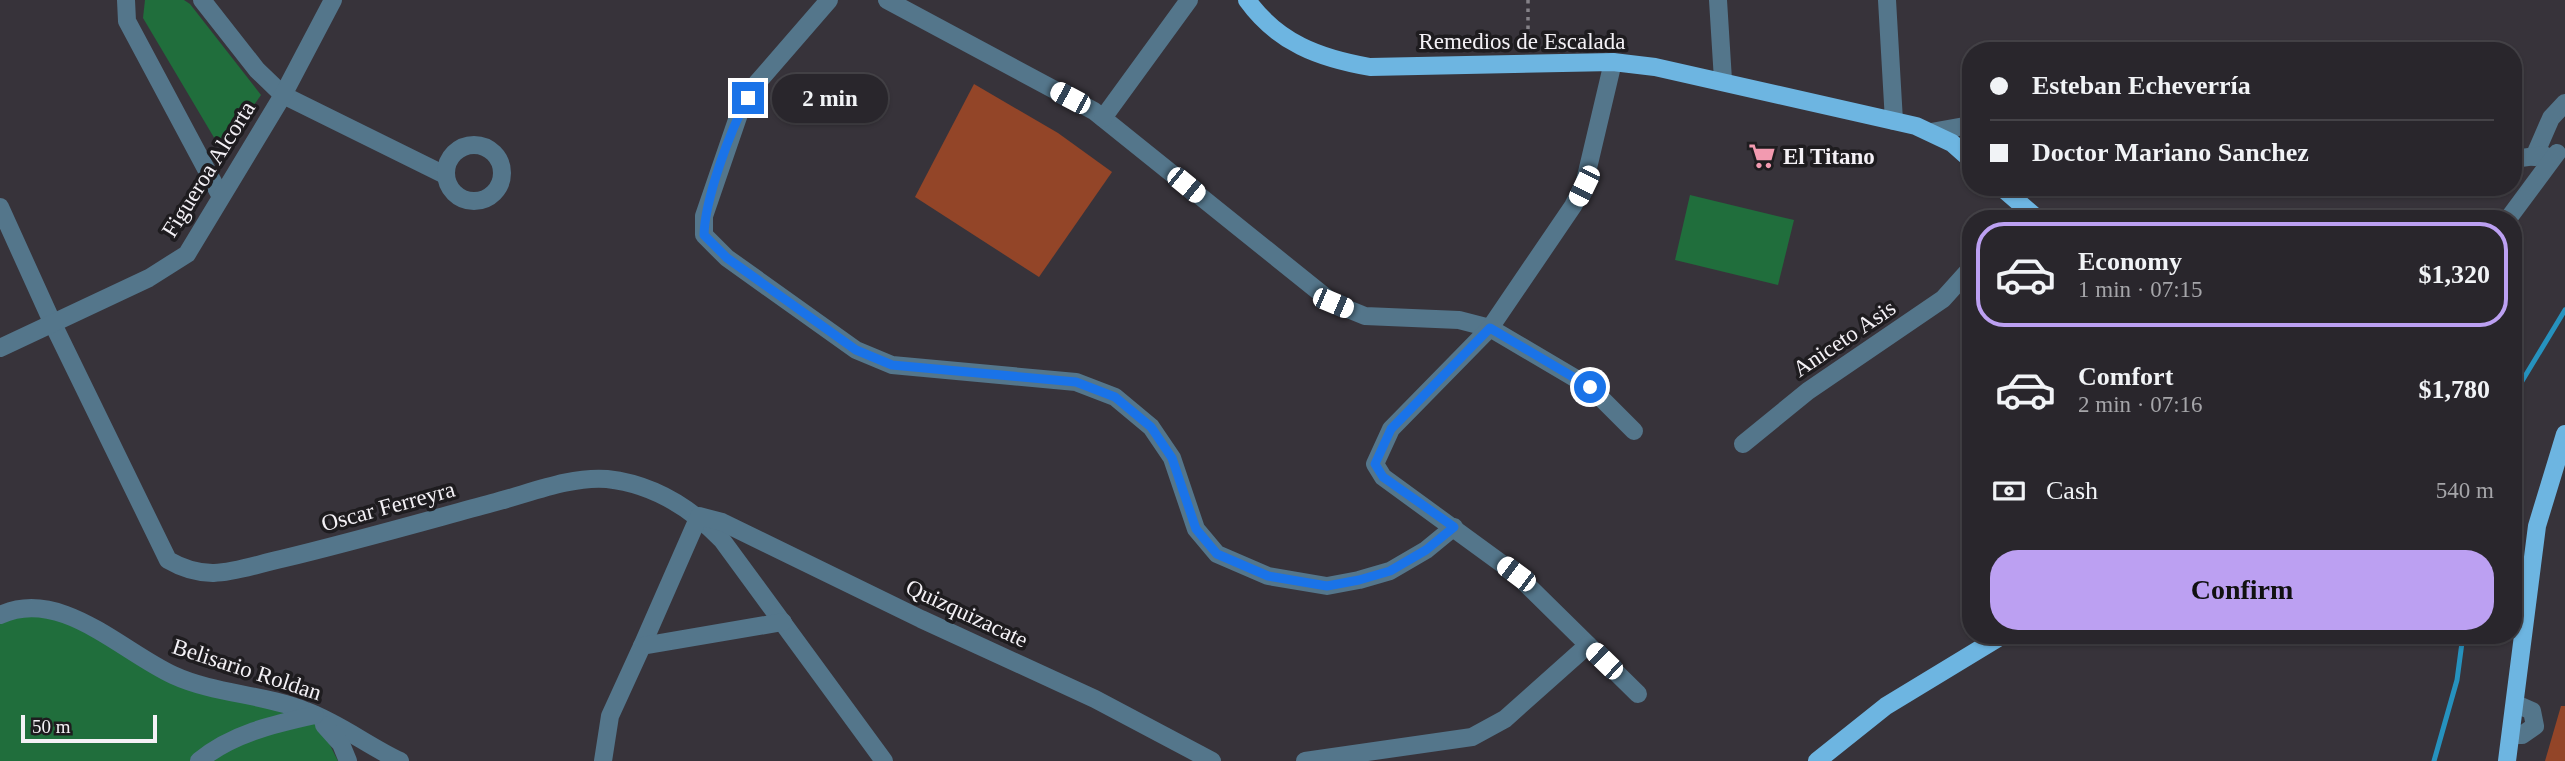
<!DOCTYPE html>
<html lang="en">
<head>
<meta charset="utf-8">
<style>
	:root { --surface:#29262c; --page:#353238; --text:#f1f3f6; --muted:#a5a5a9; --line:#454348; --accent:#bca0f2 }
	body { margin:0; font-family:Georgia,serif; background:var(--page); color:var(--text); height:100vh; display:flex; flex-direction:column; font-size:26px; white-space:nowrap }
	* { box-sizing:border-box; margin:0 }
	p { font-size:23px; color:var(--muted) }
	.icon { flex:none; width:38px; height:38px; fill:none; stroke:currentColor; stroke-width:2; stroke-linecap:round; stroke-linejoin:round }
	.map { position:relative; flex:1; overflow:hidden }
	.drawer { position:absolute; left:1962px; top:210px; width:560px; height:434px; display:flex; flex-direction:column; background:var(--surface); border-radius:28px; box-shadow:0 2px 5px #0004,0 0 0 2px var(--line) }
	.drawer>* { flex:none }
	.hud { position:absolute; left:1962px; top:42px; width:560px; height:154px; border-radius:28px; box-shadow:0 2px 5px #0004,0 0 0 2px var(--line); display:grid; align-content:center; height:154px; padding:0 28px; background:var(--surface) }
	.scale { position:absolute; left:21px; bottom:18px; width:136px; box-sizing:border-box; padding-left:7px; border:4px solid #f4f1f6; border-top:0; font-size:19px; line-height:24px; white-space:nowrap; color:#f4f1f6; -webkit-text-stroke:5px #1e1c1f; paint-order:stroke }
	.end { position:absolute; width:32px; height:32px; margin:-16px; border:9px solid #1a73e8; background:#fff; box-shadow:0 0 0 4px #fff }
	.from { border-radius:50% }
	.bubble { position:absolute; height:49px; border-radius:24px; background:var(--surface); box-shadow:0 2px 5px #0004,0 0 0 2px var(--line); font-size:23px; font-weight:600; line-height:49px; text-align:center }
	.car { position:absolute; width:21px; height:42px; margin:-21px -10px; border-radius:9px; box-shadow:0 0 5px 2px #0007; background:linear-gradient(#fff 24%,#345 0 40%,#fff 0 76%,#345 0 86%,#fff 0) }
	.hud b { display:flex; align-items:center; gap:24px; height:66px; font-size:26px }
	.hud b+b { border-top:2px solid var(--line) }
	.hud i { width:18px; height:18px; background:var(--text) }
	ul { padding:12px 0 0; list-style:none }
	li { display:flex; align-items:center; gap:21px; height:105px; margin:0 14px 10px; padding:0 14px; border:4px solid transparent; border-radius:28px }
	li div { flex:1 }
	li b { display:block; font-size:26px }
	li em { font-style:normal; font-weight:600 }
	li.current { border-color:var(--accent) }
	li>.icon { width:63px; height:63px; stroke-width:1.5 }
	.pay { display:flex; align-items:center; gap:18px; height:77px; padding:0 28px; font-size:26px }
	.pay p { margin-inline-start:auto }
	.button { display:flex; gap:14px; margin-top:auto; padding:14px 28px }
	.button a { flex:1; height:80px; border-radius:28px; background:var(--accent); color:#111; font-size:28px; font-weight:600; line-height:80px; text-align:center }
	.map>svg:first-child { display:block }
	.green { fill:#206e3c }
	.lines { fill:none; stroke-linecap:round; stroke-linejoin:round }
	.stream { stroke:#2692be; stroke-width:5 }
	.building { fill:#934528 }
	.path { stroke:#858288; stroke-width:3.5; stroke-dasharray:3.5 5; stroke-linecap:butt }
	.minor { stroke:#54768b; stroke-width:18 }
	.major { stroke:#6db5e1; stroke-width:18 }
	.route { stroke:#1a73e8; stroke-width:9 }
	.labels { text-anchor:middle; stroke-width:7; stroke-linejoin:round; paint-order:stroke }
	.street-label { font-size:23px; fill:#f4f1f6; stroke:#1e1c1f }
	.poi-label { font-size:23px; font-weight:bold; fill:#f4f1f6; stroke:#1e1c1f; text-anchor:start }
</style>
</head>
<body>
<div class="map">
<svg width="2565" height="761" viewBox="0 0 2565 761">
	<rect width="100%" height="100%" fill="#37333a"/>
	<g class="green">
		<path d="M 145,0 L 184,0 L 190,4 L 261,95 L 222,151 L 143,18 Z"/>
		<path d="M 1690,195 L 1794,220 L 1778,285 L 1675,260 Z"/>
		<path d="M 50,610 L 174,676 L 315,715 L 338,761 L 0,761 L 0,615 Z"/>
	</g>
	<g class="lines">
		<g class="stream">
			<path d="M 2513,396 L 2565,310"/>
			<path d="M 2434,761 L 2457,680 L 2463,635"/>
		</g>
	</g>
	<g class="building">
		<path d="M 974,84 L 1058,133 L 1112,172 L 1039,277 L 915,197 Z"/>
		<path d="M 2561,706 L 2565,706 L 2565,761 L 2545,761 Z"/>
	</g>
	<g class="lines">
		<path class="path" d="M 1528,0 L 1528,35"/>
		<g class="minor">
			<path d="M 126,0 L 127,21 L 220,195"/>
			<path d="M 202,0 L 257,70 L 283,95 L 445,175"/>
			<path d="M 829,0 L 757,83 L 739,114 L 704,216 L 704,235 L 727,258 L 856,350 L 892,365 L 1076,382 L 1115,397 L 1151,427 L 1172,458 L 1196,529 L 1217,554 L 1268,576 L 1327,586 L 1359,580 L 1390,571 L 1426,550 L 1454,527"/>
			<path d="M 887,0 L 1094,111 L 1333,303 L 1365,316 L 1459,320 L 1490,328 L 1590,387 L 1634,431"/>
			<path d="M 1718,0 L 1723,80"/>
			<path d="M 1887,0 L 1894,121"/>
			<path d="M 1613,62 L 1584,185 L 1573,206 L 1490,328 L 1391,429 L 1375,464 L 1383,477 L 1516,574 L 1638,694"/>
			<path d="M 1103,118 L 1189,0"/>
			<path d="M 1931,132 L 1970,125"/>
			<circle cx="474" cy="173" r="28"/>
			<path d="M 2534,157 L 2551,118 L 2565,103"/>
			<path d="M 2513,159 L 2544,155"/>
			<path d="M 0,207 L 53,324 L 168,560 C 209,584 237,569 281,559 C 352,542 422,522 492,503 C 528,494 570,476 607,479 C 653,484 691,508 722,540 L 884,761"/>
			<path d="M 2508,219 L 2557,153"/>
			<path d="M 0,348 L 149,278 L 187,254 L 283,95 L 333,0"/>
			<path d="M 1743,444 L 1808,391 L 1943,299 L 1970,269"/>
			<path d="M 0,615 C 60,587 121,651 173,675 C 214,694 264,694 306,711 C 339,723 368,746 400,761"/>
			<path d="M 642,646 L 699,516 L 722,522 L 921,619 L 1095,699 L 1212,761"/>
			<path d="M 324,725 L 341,744 L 348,761"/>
			<path d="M 2511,735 L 2522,735 L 2535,726 L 2532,711 L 2516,704"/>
			<path d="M 199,761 C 231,734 274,724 315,715"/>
			<path d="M 603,761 L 610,716 L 642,646 L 783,622"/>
			<path d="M 1305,761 L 1472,737 L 1505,719 L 1588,645"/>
		</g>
		<g class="major">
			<path d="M 1247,0 C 1278,43 1319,58 1370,67 L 1613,62 L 1655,67 L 1916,126 L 1952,143 L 1970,159"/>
			<path d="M 2001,187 L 2038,219"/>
			<path d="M 1817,761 L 1886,706 L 2003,635"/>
			<path d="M 2507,761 L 2537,526 L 2565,434"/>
		</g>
	</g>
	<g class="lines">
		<path class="route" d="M 748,98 C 730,130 705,199 704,235 L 727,258 L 856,350 L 892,365 L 1076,382 L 1115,397 L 1151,427 L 1172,458 L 1196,529 L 1217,554 L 1268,576 L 1327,586 L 1359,580 L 1390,571 L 1426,550 L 1454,527 L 1383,477 L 1375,464 L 1391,429 L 1490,328 L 1590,387"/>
	</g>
	<defs>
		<g id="supermarket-bare" transform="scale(2.1)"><path d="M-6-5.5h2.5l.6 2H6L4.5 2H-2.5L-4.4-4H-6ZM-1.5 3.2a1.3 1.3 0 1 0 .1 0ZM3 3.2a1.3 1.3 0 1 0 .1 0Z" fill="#f29ab0" stroke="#1e1c1f" stroke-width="2.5" paint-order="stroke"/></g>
	</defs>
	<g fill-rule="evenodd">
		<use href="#supermarket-bare" x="1762" y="156"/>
	</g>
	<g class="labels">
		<g class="street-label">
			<text x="1522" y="49">Remedios de Escalada</text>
			<text transform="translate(208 169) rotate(-58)" y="8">Figueroa Alcorta</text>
			<text transform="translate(1844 338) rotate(-34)" y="8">Aniceto Asis</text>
			<text transform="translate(388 506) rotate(-15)" y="8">Oscar Ferreyra</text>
			<text transform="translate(967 613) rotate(25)" y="8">Quizquizacate</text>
			<text transform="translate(247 669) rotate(18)" y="8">Belisario Roldan</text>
		</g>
		<g class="poi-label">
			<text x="1783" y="164">El Titano</text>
		</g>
	</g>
</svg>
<div class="scale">50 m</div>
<i class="end from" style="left:1590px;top:387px"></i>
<i class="end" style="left:748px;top:98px"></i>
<div class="bubble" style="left:772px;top:74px;width:116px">2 min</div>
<i class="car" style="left:1070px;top:98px;rotate:298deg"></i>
<i class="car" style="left:1186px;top:185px;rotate:129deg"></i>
<i class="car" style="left:1584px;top:186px;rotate:206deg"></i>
<i class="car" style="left:1333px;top:303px;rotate:113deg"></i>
<i class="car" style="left:1516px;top:574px;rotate:307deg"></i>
<i class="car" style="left:1604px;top:661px;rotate:314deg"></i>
<div class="hud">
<b><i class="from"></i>Esteban Echeverría</b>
<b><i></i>Doctor Mariano Sanchez</b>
</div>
<section class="drawer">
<ul>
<li class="current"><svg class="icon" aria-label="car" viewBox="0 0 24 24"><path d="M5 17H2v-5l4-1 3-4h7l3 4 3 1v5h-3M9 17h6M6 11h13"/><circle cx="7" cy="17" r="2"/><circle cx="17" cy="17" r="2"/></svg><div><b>Economy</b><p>1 min · 07:15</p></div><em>$1,320</em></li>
<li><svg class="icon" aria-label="car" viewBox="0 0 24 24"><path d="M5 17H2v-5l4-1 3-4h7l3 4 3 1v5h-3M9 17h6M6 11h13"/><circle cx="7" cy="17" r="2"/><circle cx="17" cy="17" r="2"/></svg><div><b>Comfort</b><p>2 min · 07:16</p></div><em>$1,780</em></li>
</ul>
<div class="pay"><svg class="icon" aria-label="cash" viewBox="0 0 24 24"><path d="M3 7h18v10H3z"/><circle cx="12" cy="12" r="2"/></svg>Cash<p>540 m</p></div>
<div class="button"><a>Confirm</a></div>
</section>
</div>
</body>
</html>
